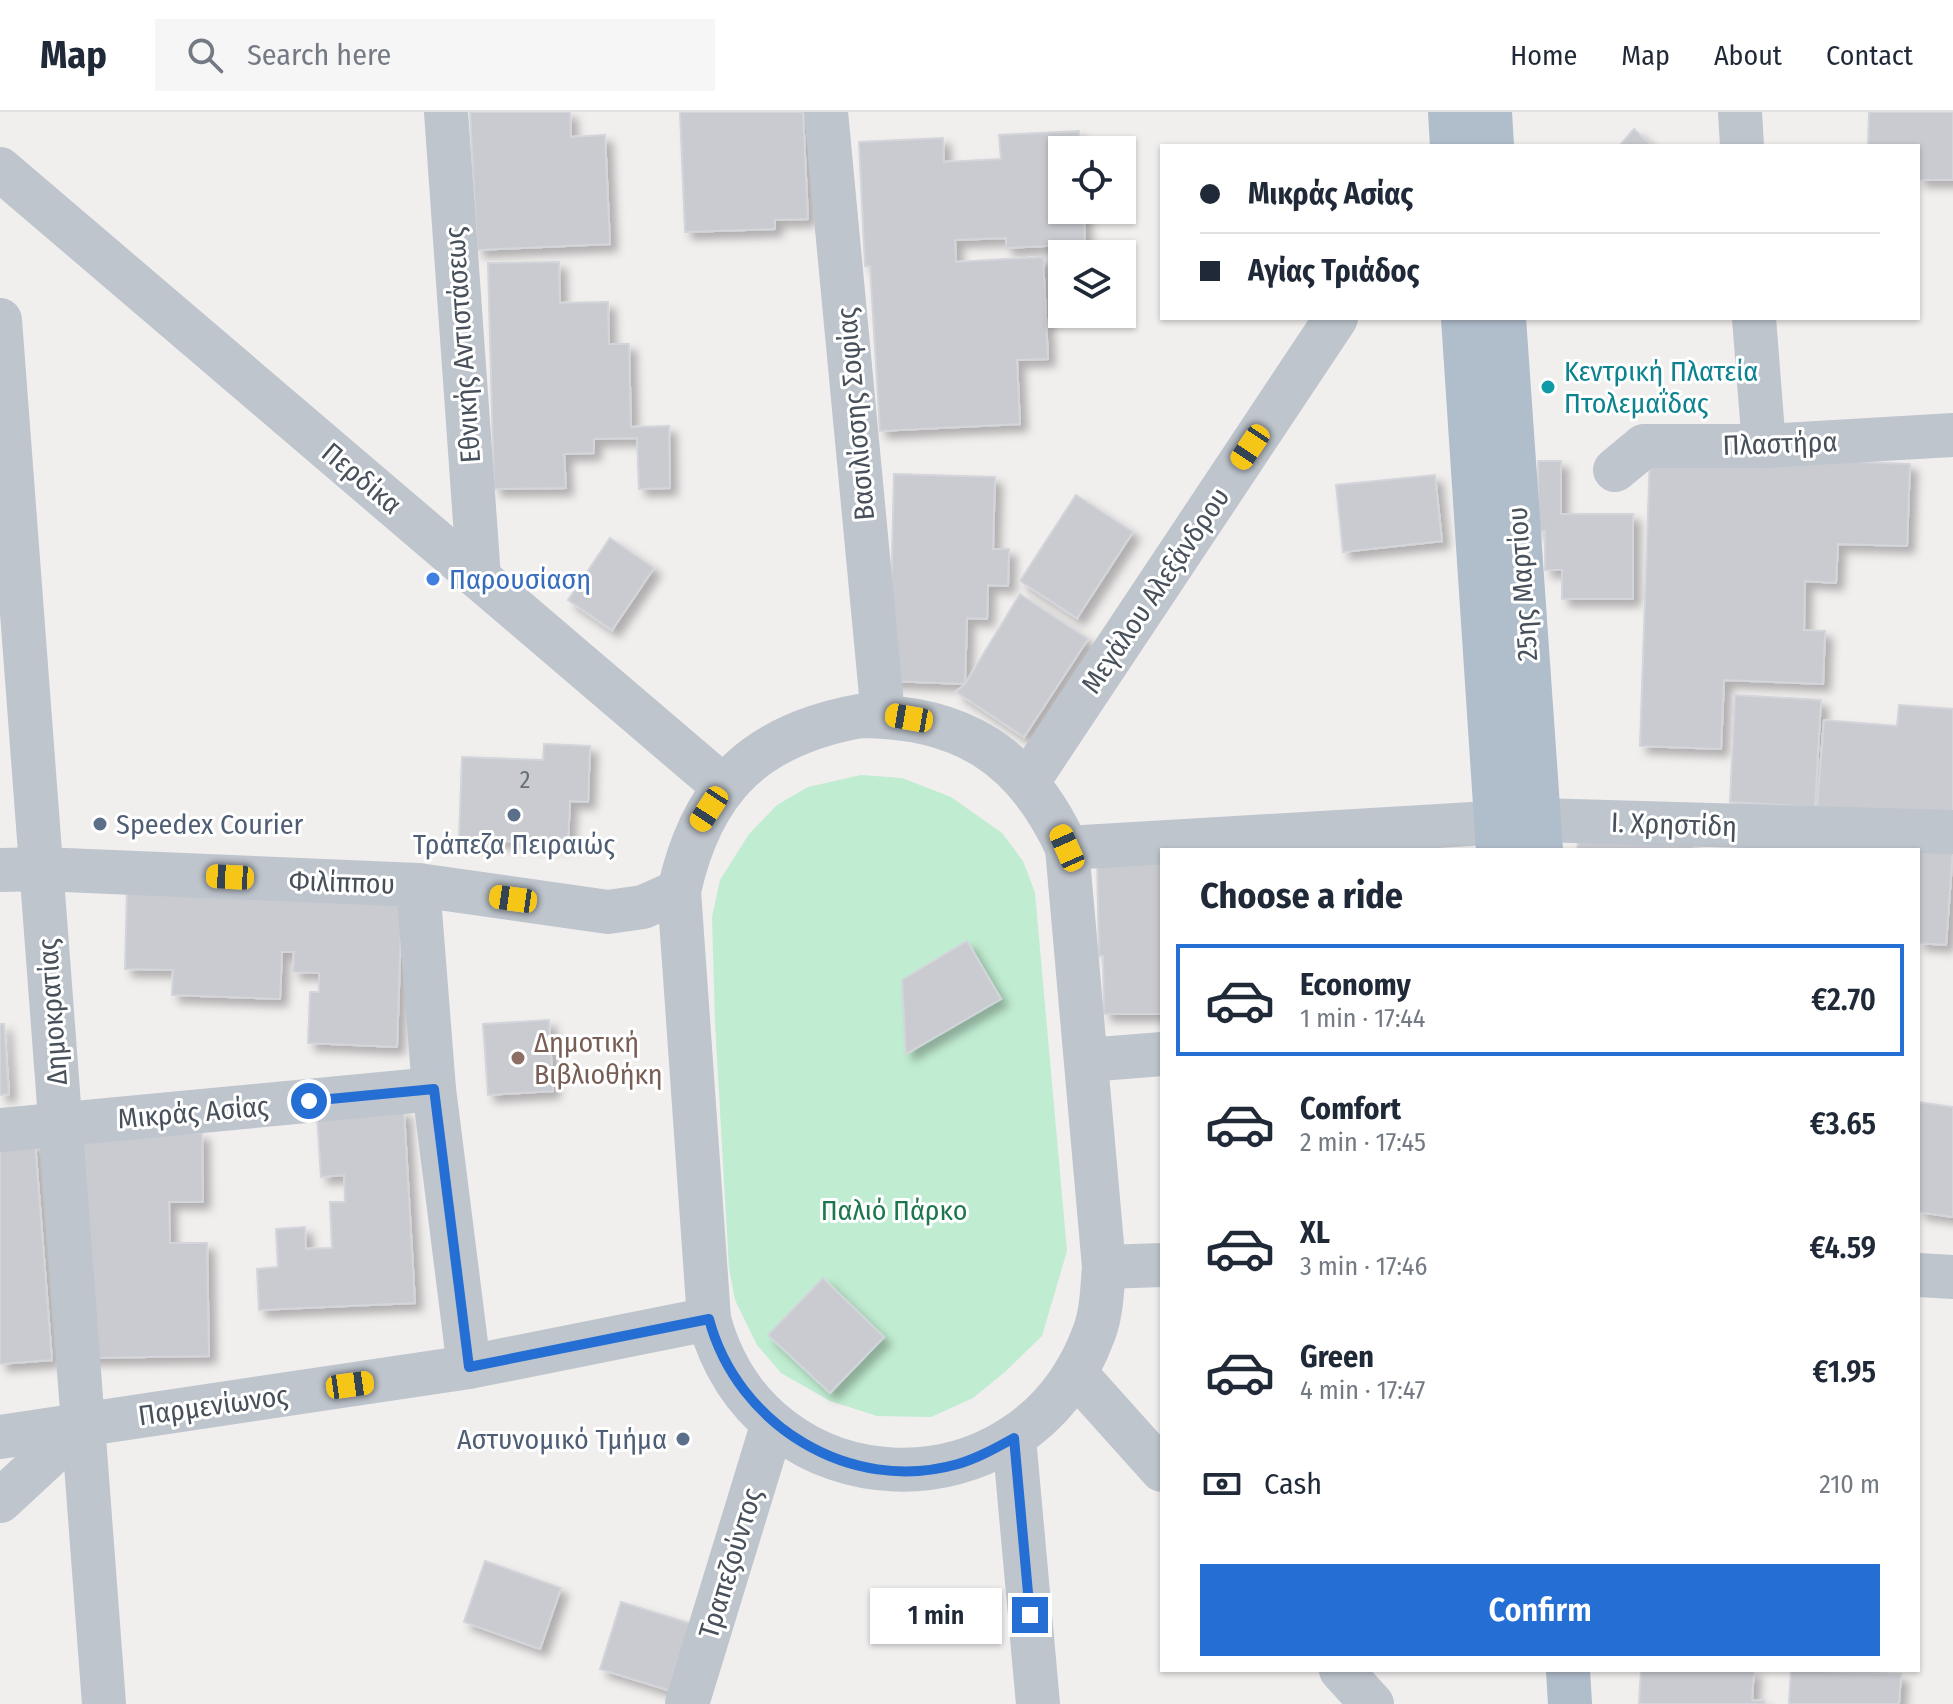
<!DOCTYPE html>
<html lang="en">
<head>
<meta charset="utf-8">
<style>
	:root { --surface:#fff; --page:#f6f6f7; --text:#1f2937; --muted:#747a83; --line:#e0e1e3; --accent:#256ed4 }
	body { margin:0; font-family:"Fira Sans Condensed",sans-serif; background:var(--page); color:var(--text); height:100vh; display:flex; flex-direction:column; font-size:30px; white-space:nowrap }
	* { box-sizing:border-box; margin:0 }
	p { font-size:26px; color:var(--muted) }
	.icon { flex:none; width:44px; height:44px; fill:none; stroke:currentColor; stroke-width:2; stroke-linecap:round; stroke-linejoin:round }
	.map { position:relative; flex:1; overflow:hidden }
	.side { position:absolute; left:1160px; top:736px; width:760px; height:824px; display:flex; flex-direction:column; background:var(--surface); border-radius:0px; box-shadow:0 2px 6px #0004 }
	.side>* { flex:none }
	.hud { position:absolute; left:1160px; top:32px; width:760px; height:176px; border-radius:0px; box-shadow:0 2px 6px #0004; display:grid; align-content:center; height:176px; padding:0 40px; background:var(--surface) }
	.fabs { position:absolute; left:1048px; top:24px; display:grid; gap:16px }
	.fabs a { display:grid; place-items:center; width:88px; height:88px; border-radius:0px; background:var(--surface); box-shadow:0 2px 6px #0004; font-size:40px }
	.end { position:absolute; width:36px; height:36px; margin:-18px; border:10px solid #256ed4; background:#fff; box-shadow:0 0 0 4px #fff }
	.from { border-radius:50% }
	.bubble { position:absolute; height:56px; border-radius:0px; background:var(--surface); box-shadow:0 2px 6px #0004; font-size:26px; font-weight:600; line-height:56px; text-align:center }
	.car { position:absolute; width:24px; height:48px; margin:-24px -12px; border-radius:10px; box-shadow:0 0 6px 2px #0007; background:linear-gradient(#f5c518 24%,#345 0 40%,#f5c518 0 76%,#345 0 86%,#f5c518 0) }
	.hud b { display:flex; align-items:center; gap:28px; height:76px; font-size:30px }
	.hud b+b { border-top:2px solid var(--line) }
	.hud i { width:20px; height:20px; background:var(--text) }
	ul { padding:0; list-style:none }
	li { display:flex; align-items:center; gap:24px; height:112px; margin:0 16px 12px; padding:0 24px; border:4px solid transparent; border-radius:0px }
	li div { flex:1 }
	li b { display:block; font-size:30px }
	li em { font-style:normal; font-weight:600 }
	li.selected { border-color:var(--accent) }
	li>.icon { width:72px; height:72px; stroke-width:1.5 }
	h2 { padding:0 40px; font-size:36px; line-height:96px }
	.pay { display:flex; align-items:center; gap:20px; height:88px; padding:0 40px; font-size:30px }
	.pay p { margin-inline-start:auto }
	.action { display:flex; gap:16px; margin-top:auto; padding:16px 40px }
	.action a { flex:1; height:92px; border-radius:0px; background:var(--accent); color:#fff; font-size:32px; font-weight:600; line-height:92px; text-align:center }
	header { display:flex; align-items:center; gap:48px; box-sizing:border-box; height:112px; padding:0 40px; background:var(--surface); border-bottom:2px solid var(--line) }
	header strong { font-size:38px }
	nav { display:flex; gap:44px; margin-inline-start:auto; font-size:28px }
	.search { width:560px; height:72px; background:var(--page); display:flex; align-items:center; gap:20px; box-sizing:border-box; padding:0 28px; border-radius:0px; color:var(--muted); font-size:30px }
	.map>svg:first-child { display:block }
	.park { fill:#c0ecd1 }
	.building { fill:#c9cbd1; stroke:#d3d5da; stroke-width:2; filter:url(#shadow) }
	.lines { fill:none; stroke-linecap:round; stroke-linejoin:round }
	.minor { stroke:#bec5cd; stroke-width:44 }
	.major { stroke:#b0bdcb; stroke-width:44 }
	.route { stroke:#256ed4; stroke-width:10 }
	.culture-dot { fill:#0f9aa8; stroke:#fff; stroke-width:3 }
	.shop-dot { fill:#3f7fe0; stroke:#fff; stroke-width:3 }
	.service-dot { fill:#5c6f8a; stroke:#fff; stroke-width:3 }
	.education-dot { fill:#8d6e63; stroke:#fff; stroke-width:3 }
	.labels { text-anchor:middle; stroke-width:6; stroke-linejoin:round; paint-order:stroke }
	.number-label { font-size:24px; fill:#687078 }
	.street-label { font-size:28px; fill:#48515b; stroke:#fff }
	.culture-label { font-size:28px; fill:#0d838f; stroke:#fff; text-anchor:start }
	.shop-label { font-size:28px; fill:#366cbe; stroke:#fff; text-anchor:start }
	.service-label { font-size:28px; fill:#4e5e75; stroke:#fff; text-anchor:start }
	.education-label { font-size:28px; fill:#785e54; stroke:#fff; text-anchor:start }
	.park-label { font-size:28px; fill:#1d774c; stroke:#fff }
</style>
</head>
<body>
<header>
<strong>Map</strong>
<div class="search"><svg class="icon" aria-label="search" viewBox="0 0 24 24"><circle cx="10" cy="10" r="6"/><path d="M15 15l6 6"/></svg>Search here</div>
<nav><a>Home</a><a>Map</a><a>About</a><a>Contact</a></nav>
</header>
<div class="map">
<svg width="1953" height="1592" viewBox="0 0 1953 1592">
	<defs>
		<filter id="shadow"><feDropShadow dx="7" dy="7" stdDeviation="4" flood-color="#0004"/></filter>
	</defs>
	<rect width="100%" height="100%" fill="#f1eeee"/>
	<path class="park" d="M 861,663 L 902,666 L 951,685 L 1002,721 L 1023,749 L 1035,781 L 1067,1139 L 1042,1224 L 1005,1260 L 973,1286 L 931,1305 L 877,1304 L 830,1289 L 781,1261 L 757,1233 L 735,1188 L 729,1156 L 715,911 L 712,805 L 720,768 L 749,722 L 777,693 L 808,675 Z"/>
	<g class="building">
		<path d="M 470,0 L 570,0 L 571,25 L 605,23 L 610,132 L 477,138 Z"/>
		<path d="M 680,0 L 803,0 L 808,107 L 775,108 L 775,117 L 685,120 Z"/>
		<path d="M 1869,0 L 1953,0 L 1953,68 L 1918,68 L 1918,34 L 1868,34 Z"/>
		<path d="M 1634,17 L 1652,34 L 1619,34 Z"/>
		<path d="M 1079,19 L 1080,38 L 1062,38 L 1062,98 L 1084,98 L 1085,132 L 1006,136 L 1006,126 L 955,128 L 956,150 L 1043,145 L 1048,247 L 1017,248 L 1020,312 L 880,319 L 870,154 L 865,154 L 859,30 L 943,26 L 944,50 L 1001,47 L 999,23 Z"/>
		<path d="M 559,150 L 560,191 L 608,190 L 609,232 L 629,232 L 631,315 L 669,314 L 670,376 L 639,377 L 637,326 L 594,327 L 594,341 L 564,342 L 566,376 L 494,377 L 488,151 Z"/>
		<path d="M 1650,342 L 1910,352 L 1907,434 L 1838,432 L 1836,471 L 1805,469 L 1804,518 L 1825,519 L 1823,572 L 1724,568 L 1721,637 L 1640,634 Z"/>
		<path d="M 1538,349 L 1561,349 L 1561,402 L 1633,402 L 1633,487 L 1562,487 L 1562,458 L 1545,458 L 1545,419 L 1538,420 Z"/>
		<path d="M 894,362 L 995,365 L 993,437 L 1009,437 L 1008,474 L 988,473 L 987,507 L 967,506 L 965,572 L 889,569 Z"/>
		<path d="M 1435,363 L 1442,429 L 1343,440 L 1336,373 Z"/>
		<path d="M 1076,383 L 1133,420 L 1077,506 L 1020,469 Z"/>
		<path d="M 610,426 L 654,456 L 612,518 L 568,488 Z"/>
		<path d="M 1020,482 L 1088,527 L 1024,625 L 956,580 L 965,572 Z"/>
		<path d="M 1735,583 L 1821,588 L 1815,695 L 1730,690 Z"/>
		<path d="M 1899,593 L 1953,597 L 1953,705 L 1817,695 L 1824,608 L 1897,614 Z"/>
		<path d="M 544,632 L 590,634 L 588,690 L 570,689 L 568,732 L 459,727 L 462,645 L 543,648 Z"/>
		<path d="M 1580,718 L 1693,732 L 1693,738 L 1577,738 Z"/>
		<path d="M 1809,725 L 1953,738 L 1946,833 L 1918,831 L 1918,738 L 1808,738 Z"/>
		<path d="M 1097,746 L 1162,746 L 1162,902 L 1104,902 L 1103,844 L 1099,844 Z"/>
		<path d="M 127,778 L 402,788 L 397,935 L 308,931 L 310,880 L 319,880 L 319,861 L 293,860 L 294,840 L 282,840 L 280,887 L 172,883 L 173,858 L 125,857 Z"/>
		<path d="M 967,829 L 1001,887 L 906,942 L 902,868 Z"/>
		<path d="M 549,908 L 553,979 L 488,983 L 483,912 Z"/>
		<path d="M 0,912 L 4,912 L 9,982 L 0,983 Z"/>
		<path d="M 1918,990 L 1953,995 L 1953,1105 L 1918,1100 Z"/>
		<path d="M 404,998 L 415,1191 L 259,1198 L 257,1157 L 278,1155 L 276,1117 L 305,1115 L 306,1137 L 332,1136 L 330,1090 L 345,1090 L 344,1063 L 321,1065 L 317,1002 Z"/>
		<path d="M 202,1021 L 203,1090 L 169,1090 L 170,1131 L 207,1131 L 209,1244 L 86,1246 L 82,1023 Z"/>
		<path d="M 35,1030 L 52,1248 L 0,1252 L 0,1033 Z"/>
		<path d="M 823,1166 L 884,1225 L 830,1281 L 768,1223 Z"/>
		<path d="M 485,1449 L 561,1476 L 540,1537 L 464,1510 Z"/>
		<path d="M 621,1490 L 692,1512 L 671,1579 L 600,1557 Z"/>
		<path d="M 1641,1558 L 1754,1558 L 1752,1588 L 1764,1589 L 1764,1592 L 1639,1592 Z"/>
		<path d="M 1788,1558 L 1901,1562 L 1899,1592 L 1789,1592 L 1791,1558 Z"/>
	</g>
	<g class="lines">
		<g class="minor">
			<path d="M 446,0 L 479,466"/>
			<path d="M 826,0 L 883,604"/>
			<path d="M 1740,0 L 1742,34"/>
			<path d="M 0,57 L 724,675"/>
			<path d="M 1754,206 L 1764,334"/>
			<path d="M 0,208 L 104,1592"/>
			<path d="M 1615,358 L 1644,334 L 1764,334 L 1953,323"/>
			<path d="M 860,604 C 961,604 1025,643 1067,736 L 1104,1155 C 1102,1177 1102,1200 1094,1221 C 1025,1410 761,1401 709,1207 L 679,779 C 702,675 755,623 860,604 Z"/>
			<path d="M 1027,671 L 1336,206"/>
			<path d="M 1067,736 L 1539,708 L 1953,720"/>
			<path d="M 0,758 L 41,757 L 418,773 L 608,800 L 643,795 L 679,779"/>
			<path d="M 418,773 L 434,977 L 469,1255"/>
			<path d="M 1087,948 L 1162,942"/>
			<path d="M 0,1018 L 434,977"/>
			<path d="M 1104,1155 L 1162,1153"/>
			<path d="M 1918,1163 L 1953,1165"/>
			<path d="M 1075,1261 L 1162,1358"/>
			<path d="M 0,1325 L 469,1255 L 709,1207"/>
			<path d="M 1014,1326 L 1038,1592"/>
			<path d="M 0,1389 L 83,1312"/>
			<path d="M 1341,1558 L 1372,1592"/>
			<path d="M 687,1592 L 773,1311"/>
		</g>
		<g class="major">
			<path d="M 1450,0 L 1452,34"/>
			<path d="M 1490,0 L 1492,34"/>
			<path d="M 1463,206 L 1498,738"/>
			<path d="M 1504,206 L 1541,738"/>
			<path d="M 1568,1558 L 1570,1592"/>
		</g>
	</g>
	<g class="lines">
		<path class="route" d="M 309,989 L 434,977 L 469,1255 L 709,1207 C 737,1313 850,1383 958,1352 C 978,1346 996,1336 1014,1326 L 1030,1503"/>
	</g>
	<circle class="culture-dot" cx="1548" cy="275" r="8"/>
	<circle class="shop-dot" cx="433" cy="467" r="8"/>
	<g class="service-dot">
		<circle cx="514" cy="703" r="8"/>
		<circle cx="100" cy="712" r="8"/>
		<circle cx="683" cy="1327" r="8"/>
	</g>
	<circle class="education-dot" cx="518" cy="946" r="8"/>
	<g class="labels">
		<g class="number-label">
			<text x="525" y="676">2</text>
		</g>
		<g class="street-label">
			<text transform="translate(462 233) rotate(-94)" y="10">Εθνικής Αντιστάσεως</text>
			<text transform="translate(855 302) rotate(-95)" y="10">Βασιλίσσης Σοφίας</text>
			<text transform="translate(1780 331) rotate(-2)" y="10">Πλαστήρα</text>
			<text transform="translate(362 366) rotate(40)" y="10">Περδίκα</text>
			<text transform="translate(1522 472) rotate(-94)" y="10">25ης Μαρτίου</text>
			<text transform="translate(1155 478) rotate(-56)" y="10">Μεγάλου Αλεξάνδρου</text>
			<text transform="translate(1674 712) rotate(2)" y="10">Ι. Χρηστίδη</text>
			<text transform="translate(342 770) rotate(2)" y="10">Φιλίππου</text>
			<text transform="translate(52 900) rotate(-94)" y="10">Δημοκρατίας</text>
			<text transform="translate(193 1000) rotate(-5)" y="10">Μικράς Ασίας</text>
			<text transform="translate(213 1293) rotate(-8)" y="10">Παρμενίωνος</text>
			<text transform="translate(730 1451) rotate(-73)" y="10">Τραπεζούντος</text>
		</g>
		<g class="culture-label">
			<text x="1564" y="269">Κεντρική Πλατεία<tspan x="1564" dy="32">Πτολεμαΐδας</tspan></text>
		</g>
		<g class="shop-label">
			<text x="449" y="477">Παρουσίαση</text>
		</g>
		<g class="service-label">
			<text x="116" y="722">Speedex Courier</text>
			<text x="514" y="742" text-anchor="middle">Τράπεζα Πειραιώς</text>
			<text x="667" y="1337" text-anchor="end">Αστυνομικό Τμήμα</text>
		</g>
		<g class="education-label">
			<text x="534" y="940">Δημοτική<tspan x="534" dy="32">Βιβλιοθήκη</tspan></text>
		</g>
		<g class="park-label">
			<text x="894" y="1108">Παλιό Πάρκο</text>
		</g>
	</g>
</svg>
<div class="fabs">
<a><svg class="icon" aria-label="locate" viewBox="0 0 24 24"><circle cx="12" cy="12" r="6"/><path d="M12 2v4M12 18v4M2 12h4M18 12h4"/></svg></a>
<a><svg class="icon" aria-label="layers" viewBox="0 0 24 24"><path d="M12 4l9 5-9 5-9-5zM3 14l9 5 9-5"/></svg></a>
</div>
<i class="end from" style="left:309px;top:989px"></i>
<i class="end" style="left:1030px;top:1503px"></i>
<div class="bubble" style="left:870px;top:1476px;width:132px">1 min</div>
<i class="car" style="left:1250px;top:335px;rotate:214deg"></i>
<i class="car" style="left:909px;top:606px;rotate:280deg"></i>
<i class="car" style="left:709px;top:697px;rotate:213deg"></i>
<i class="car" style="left:1067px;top:736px;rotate:336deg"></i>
<i class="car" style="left:230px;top:765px;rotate:273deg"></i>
<i class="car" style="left:513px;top:787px;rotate:278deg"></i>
<i class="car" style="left:350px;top:1273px;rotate:82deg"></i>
<div class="hud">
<b><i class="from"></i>Μικράς Ασίας</b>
<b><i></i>Αγίας Τριάδος</b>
</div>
<section class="side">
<h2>Choose a ride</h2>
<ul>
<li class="selected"><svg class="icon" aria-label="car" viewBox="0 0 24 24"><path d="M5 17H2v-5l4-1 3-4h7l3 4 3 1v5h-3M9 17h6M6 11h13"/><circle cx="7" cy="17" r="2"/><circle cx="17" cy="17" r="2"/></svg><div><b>Economy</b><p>1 min · 17:44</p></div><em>€2.70</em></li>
<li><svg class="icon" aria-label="car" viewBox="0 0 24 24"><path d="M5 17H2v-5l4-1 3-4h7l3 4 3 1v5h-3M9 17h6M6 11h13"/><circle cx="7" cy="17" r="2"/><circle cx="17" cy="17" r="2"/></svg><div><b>Comfort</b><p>2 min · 17:45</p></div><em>€3.65</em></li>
<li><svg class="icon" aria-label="car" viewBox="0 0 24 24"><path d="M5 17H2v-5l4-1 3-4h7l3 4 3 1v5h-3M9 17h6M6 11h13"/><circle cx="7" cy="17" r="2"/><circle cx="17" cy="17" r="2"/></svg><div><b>XL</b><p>3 min · 17:46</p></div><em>€4.59</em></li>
<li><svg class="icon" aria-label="car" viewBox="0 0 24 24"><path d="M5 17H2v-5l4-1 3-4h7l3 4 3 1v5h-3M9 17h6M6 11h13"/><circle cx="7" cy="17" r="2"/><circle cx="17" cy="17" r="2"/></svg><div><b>Green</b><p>4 min · 17:47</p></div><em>€1.95</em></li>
</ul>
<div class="pay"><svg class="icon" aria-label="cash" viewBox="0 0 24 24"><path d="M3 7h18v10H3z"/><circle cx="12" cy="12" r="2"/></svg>Cash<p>210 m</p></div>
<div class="action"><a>Confirm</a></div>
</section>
</div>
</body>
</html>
